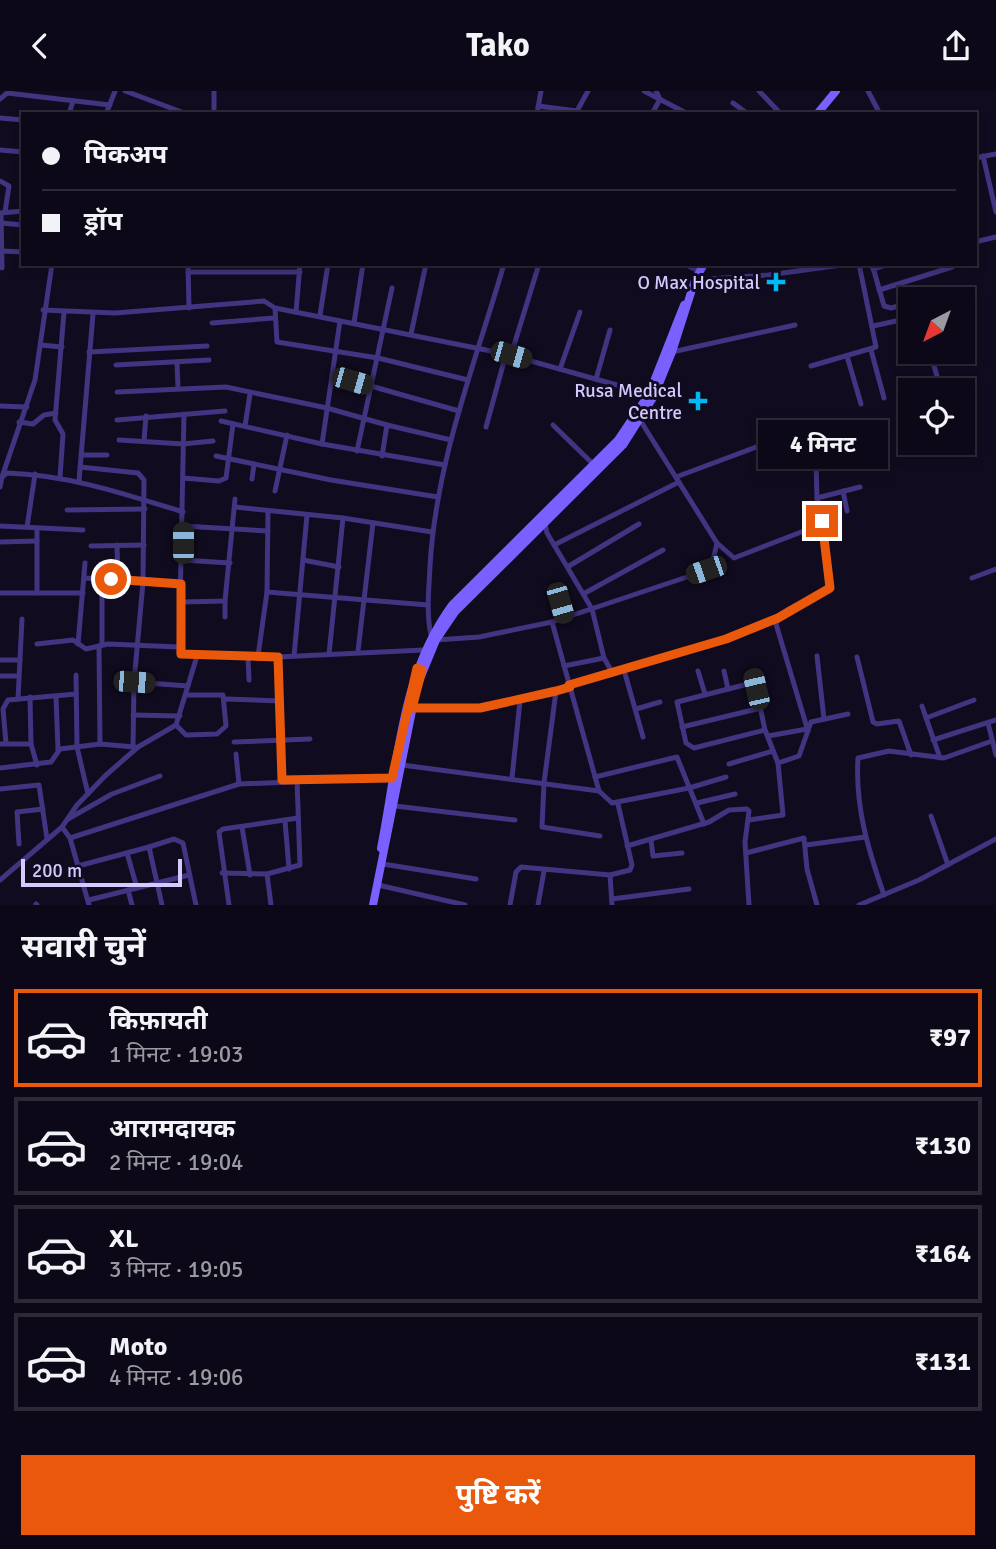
<!DOCTYPE html>
<html lang="hi">
<head>
<meta charset="utf-8">
<style>
	:root { --surface:#0d0817; --page:#1b1624; --text:#f1f3f6; --muted:#9a9aa1; --line:#2d2936; --accent:#ea580c }
	body { margin:0; font-family:Signika,"Noto Sans Devanagari",sans-serif; background:var(--page); color:var(--text); height:100vh; display:flex; flex-direction:column; font-size:26px; white-space:nowrap }
	* { box-sizing:border-box; margin:0 }
	p { font-size:23px; color:var(--muted) }
	.icon { flex:none; width:38px; height:38px; fill:none; stroke:currentColor; stroke-width:2; stroke-linecap:round; stroke-linejoin:round }
	.map { position:relative; height:814px; overflow:hidden }
	.panel { display:flex; flex-direction:column; background:var(--surface); flex:1 }
	.panel>* { flex:none }
	.guide { position:absolute; left:21px; top:21px; width:956px; height:154px; border-radius:0px; box-shadow:0 4px 10px #0003,0 0 0 2px var(--line); display:grid; align-content:center; height:154px; padding:0 21px; background:var(--surface) }
	.needle { width:46px; rotate:221deg }
	.fabs { position:absolute; left:898px; top:196px; display:grid; gap:14px }
	.fabs a { display:grid; place-items:center; width:77px; height:77px; border-radius:0px; background:var(--surface); box-shadow:0 4px 10px #0003,0 0 0 2px var(--line); font-size:35px }
	.scale { position:absolute; left:21px; bottom:18px; width:161px; box-sizing:border-box; padding-left:7px; border:4px solid #d6c9ff; border-top:0; font-size:19px; line-height:24px; white-space:nowrap; color:#d6c9ff; -webkit-text-stroke:5px #110b1f; paint-order:stroke }
	.end { position:absolute; width:32px; height:32px; margin:-16px; border:9px solid #ea580c; background:#fff; box-shadow:0 0 0 4px #fff }
	.from { border-radius:50% }
	.bubble { position:absolute; height:49px; border-radius:0px; background:var(--surface); box-shadow:0 4px 10px #0003,0 0 0 2px var(--line); font-size:23px; font-weight:700; line-height:49px; text-align:center }
	.car { position:absolute; width:21px; height:42px; margin:-21px -10px; border-radius:9px; box-shadow:0 0 5px 2px #0007; background:linear-gradient(#222 24%,#8ab4d8 0 40%,#222 0 76%,#8ab4d8 0 86%,#222 0) }
	.guide b { display:flex; align-items:center; gap:24px; height:66px; font-size:26px }
	.guide b+b { border-top:2px solid var(--line) }
	.guide i { width:18px; height:18px; background:var(--text) }
	ul { padding:0; list-style:none }
	li { display:flex; align-items:center; gap:21px; height:98px; margin:0 14px 10px; padding:0 7px; border:4px solid var(--line); border-radius:0px }
	li div { flex:1 }
	li b { display:block; font-size:26px }
	li em { font-style:normal; font-weight:700 }
	li.current { border-color:var(--accent) }
	li>.icon { width:63px; height:63px; stroke-width:1.5 }
	h2 { padding:0 21px; font-size:32px; line-height:84px }
	.primary-button { display:flex; gap:14px; margin-top:auto; padding:14px 21px }
	.primary-button a { flex:1; height:80px; border-radius:0px; background:var(--accent); color:#fff; font-size:28px; font-weight:700; line-height:80px; text-align:center }
	header { display:flex; justify-content:space-between; align-items:center; height:91px; padding:0 21px; background:var(--surface); font-size:32px; font-weight:700 }
	.map>svg:first-child { display:block }
	.lines { fill:none; stroke-linecap:round; stroke-linejoin:round }
	.street { stroke:#413480; stroke-width:5 }
	.secondary { stroke:#7a60ff; stroke-width:8 }
	.route { stroke:#ea580c; stroke-width:9 }
	.poi-dot { fill:#00b9f4; stroke:#110b1f; stroke-width:2.5 }
	.labels { text-anchor:middle; stroke-width:6; stroke-linejoin:round; paint-order:stroke }
	.poi-label { font-size:19px; fill:#d6c9ff; stroke:#110b1f; text-anchor:end }
</style>
</head>
<body>
<header><svg class="icon" aria-label="back" viewBox="0 0 24 24"><path d="M15 5l-7 7 7 7"/></svg>Tako<svg class="icon" aria-label="share" viewBox="0 0 24 24"><path d="M12 15V3M7 8l5-5 5 5M5 13v7h14v-7"/></svg></header>
<div class="map">
<svg width="996" height="814" viewBox="0 0 996 814">
	<rect width="100%" height="100%" fill="#110b1f"/>
	<g class="lines">
		<g class="street">
			<path d="M 125,0 L 187,23"/>
			<path d="M 644,0 L 688,23"/>
			<path d="M 759,0 L 781,23"/>
			<path d="M 868,0 L 880,23"/>
			<path d="M 0,8 L 7,2 L 110,14"/>
			<path d="M 733,12 L 748,23"/>
			<path d="M 538,15 L 577,20 L 588,0"/>
			<path d="M 69,23 L 73,10"/>
			<path d="M 106,23 L 115,0"/>
			<path d="M 214,23 L 214,0"/>
			<path d="M 537,23 L 541,0"/>
			<path d="M 652,23 L 660,8 L 656,0"/>
			<path d="M 0,27 L 23,29"/>
			<path d="M 0,59 L 23,61"/>
			<path d="M 983,65 L 996,121"/>
			<path d="M 975,67 L 996,63"/>
			<path d="M 0,90 L 9,95 L 5,121"/>
			<path d="M 1,122 L 2,177"/>
			<path d="M 1,122 L 23,120"/>
			<path d="M 1,132 L 23,134"/>
			<path d="M 979,150 L 996,146"/>
			<path d="M 2,160 L 23,161"/>
			<path d="M 188,173 L 189,217"/>
			<path d="M 684,173 L 699,180"/>
			<path d="M 872,173 L 884,215 L 891,217 L 910,212"/>
			<path d="M 873,178 L 889,173"/>
			<path d="M 188,181 L 300,181"/>
			<path d="M 695,189 L 768,184 L 849,173"/>
			<path d="M 879,199 L 952,176"/>
			<path d="M 921,208 L 957,197"/>
			<path d="M 275,217 L 277,251 L 378,267 L 468,289"/>
			<path d="M 43,219 L 115,222 L 264,210 L 275,217 L 506,263 L 649,303"/>
			<path d="M 296,221 L 300,173"/>
			<path d="M 320,224 L 328,173"/>
			<path d="M 340,230 L 322,353 L 445,374"/>
			<path d="M 212,232 L 274,227"/>
			<path d="M 354,232 L 363,173"/>
			<path d="M 873,235 L 910,227"/>
			<path d="M 411,243 L 426,173"/>
			<path d="M 41,254 L 62,256"/>
			<path d="M 871,259 L 884,307"/>
			<path d="M 89,261 L 207,255"/>
			<path d="M 672,261 L 795,234"/>
			<path d="M 930,261 L 941,299"/>
			<path d="M 511,264 L 539,173"/>
			<path d="M 847,265 L 861,313"/>
			<path d="M 177,271 L 178,297"/>
			<path d="M 116,274 L 209,269"/>
			<path d="M 811,275 L 876,256 L 859,173"/>
			<path d="M 560,278 L 580,221"/>
			<path d="M 332,284 L 459,320"/>
			<path d="M 596,288 L 610,239"/>
			<path d="M 117,301 L 226,296 L 327,317 L 387,334 L 382,365"/>
			<path d="M 0,315 L 27,316"/>
			<path d="M 184,323 L 179,562 L 278,566 L 423,559"/>
			<path d="M 117,329 L 225,320"/>
			<path d="M 221,330 L 322,353"/>
			<path d="M 19,331 L 33,333 L 44,324 L 56,322"/>
			<path d="M 387,334 L 451,349"/>
			<path d="M 553,334 L 594,374"/>
			<path d="M 245,335 L 250,303"/>
			<path d="M 486,336 L 506,263"/>
			<path d="M 119,349 L 183,353 L 213,350"/>
			<path d="M 144,350 L 146,325"/>
			<path d="M 357,360 L 392,197"/>
			<path d="M 81,364 L 107,364"/>
			<path d="M 216,365 L 331,389 L 438,406"/>
			<path d="M 80,376 L 138,382 L 144,389 L 143,491 L 134,591 L 133,656"/>
			<path d="M 2,386 L 35,289 L 52,173"/>
			<path d="M 60,386 L 63,343 L 55,329 L 64,221"/>
			<path d="M 676,386 L 802,339 L 808,340 L 816,371 L 817,407 L 830,494 C 819,513 782,511 776,533 L 808,640"/>
			<path d="M 183,387 L 219,390 L 226,387 L 233,333"/>
			<path d="M 252,388 L 254,373"/>
			<path d="M 79,390 L 93,223"/>
			<path d="M 0,396 L 2,386 L 7,382 C 69,384 125,403 183,421"/>
			<path d="M 275,400 L 287,344"/>
			<path d="M 843,400 L 847,420"/>
			<path d="M 817,407 L 860,396"/>
			<path d="M 235,416 L 343,427 L 432,441"/>
			<path d="M 67,419 L 145,418"/>
			<path d="M 545,433 L 547,442 L 592,518 L 604,567 L 612,581 L 695,558 L 777,527"/>
			<path d="M 0,435 L 83,439"/>
			<path d="M 183,435 L 268,440"/>
			<path d="M 27,436 L 35,383"/>
			<path d="M 0,451 L 37,450"/>
			<path d="M 717,452 L 734,467 L 822,433"/>
			<path d="M 117,454 L 118,489"/>
			<path d="M 554,454 L 679,391"/>
			<path d="M 91,455 L 144,454"/>
			<path d="M 183,469 L 230,472"/>
			<path d="M 303,469 L 339,476"/>
			<path d="M 569,475 L 639,433"/>
			<path d="M 84,487 L 181,493"/>
			<path d="M 972,487 L 996,478"/>
			<path d="M 555,496 L 564,528"/>
			<path d="M 267,501 L 428,514"/>
			<path d="M 0,502 L 83,502"/>
			<path d="M 37,502 L 37,437"/>
			<path d="M 585,502 L 663,459"/>
			<path d="M 225,510 L 225,526"/>
			<path d="M 181,511 L 225,510 L 235,408"/>
			<path d="M 552,531 L 570,596"/>
			<path d="M 431,544 C 426,521 429,498 430,475 C 436,370 475,273 504,173"/>
			<path d="M 436,549 L 479,546 L 552,531 L 711,478 L 717,452 L 640,329"/>
			<path d="M 37,553 L 73,549 L 86,558 L 108,553 L 179,556"/>
			<path d="M 78,553 L 85,472"/>
			<path d="M 102,554 L 102,488"/>
			<path d="M 99,555 L 100,653"/>
			<path d="M 358,560 L 373,432"/>
			<path d="M 329,563 L 343,427"/>
			<path d="M 258,565 L 267,501 L 268,420"/>
			<path d="M 294,565 L 307,424"/>
			<path d="M 817,565 L 824,628"/>
			<path d="M 248,566 L 249,589"/>
			<path d="M 278,566 L 282,689"/>
			<path d="M 857,566 L 873,631 L 877,633 L 899,630 L 911,664"/>
			<path d="M 0,569 L 20,569"/>
			<path d="M 564,575 L 604,567"/>
			<path d="M 624,579 L 643,646"/>
			<path d="M 698,580 L 705,603"/>
			<path d="M 724,580 L 728,598"/>
			<path d="M 753,583 L 765,639 L 778,672 L 799,665 L 811,631 L 848,623"/>
			<path d="M 76,584 L 77,656 L 88,703"/>
			<path d="M 0,585 L 18,585"/>
			<path d="M 134,591 L 188,595"/>
			<path d="M 569,594 L 612,581"/>
			<path d="M 744,594 L 677,611 L 686,652 L 694,657 L 765,639"/>
			<path d="M 556,600 L 544,692 L 542,736 L 600,745"/>
			<path d="M 30,606 L 31,653 L 37,674"/>
			<path d="M 56,606 L 58,659"/>
			<path d="M 18,608 L 22,528"/>
			<path d="M 225,608 L 281,610"/>
			<path d="M 922,615 L 940,667"/>
			<path d="M 413,617 L 493,615 L 570,596 L 599,700 L 612,712 L 689,697 L 726,686"/>
			<path d="M 636,618 L 660,611"/>
			<path d="M 133,624 L 180,625"/>
			<path d="M 926,627 L 974,609"/>
			<path d="M 988,632 L 996,664"/>
			<path d="M 176,634 L 186,644 L 217,643 L 226,635 L 223,604 L 186,604"/>
			<path d="M 682,636 L 761,617"/>
			<path d="M 768,645 L 807,638"/>
			<path d="M 933,649 L 996,629"/>
			<path d="M 234,651 L 310,648"/>
			<path d="M 6,652 L 3,618 L 8,609 L 76,603"/>
			<path d="M 0,653 L 31,653"/>
			<path d="M 236,663 L 239,693"/>
			<path d="M 729,673 L 773,660"/>
			<path d="M 402,674 L 599,700"/>
			<path d="M 0,677 L 51,671 L 60,658 L 100,653 L 135,656"/>
			<path d="M 595,686 L 677,666 L 704,733"/>
			<path d="M 512,687 L 520,610"/>
			<path d="M 0,698 L 39,694 L 47,748"/>
			<path d="M 697,712 L 735,703"/>
			<path d="M 395,715 L 515,729"/>
			<path d="M 931,725 L 948,774"/>
			<path d="M 68,728 L 112,703 L 160,685"/>
			<path d="M 749,729 L 783,724 L 778,672"/>
			<path d="M 285,730 L 289,778"/>
			<path d="M 62,736 L 70,747 L 89,814"/>
			<path d="M 242,736 L 250,784"/>
			<path d="M 70,747 L 239,693 L 392,687"/>
			<path d="M 651,749 L 653,765 L 682,762"/>
			<path d="M 19,753 L 17,721 L 43,718"/>
			<path d="M 806,754 L 865,746"/>
			<path d="M 627,755 L 709,731 L 729,719 L 747,718 L 749,720 L 745,751 L 749,814"/>
			<path d="M 149,756 L 174,748 L 183,752 L 196,814"/>
			<path d="M 127,762 L 137,797"/>
			<path d="M 746,762 L 804,747 L 807,778 L 817,814"/>
			<path d="M 383,773 L 476,788"/>
			<path d="M 78,775 L 149,756 L 162,814"/>
			<path d="M 222,782 L 267,783 L 271,814"/>
			<path d="M 267,783 L 300,774 L 297,689"/>
			<path d="M 610,784 L 630,779 L 632,774 L 618,713"/>
			<path d="M 0,789 L 62,736 L 77,714 L 105,685 L 138,656 L 176,634 L 197,565"/>
			<path d="M 378,794 L 465,814"/>
			<path d="M 128,799 L 132,814"/>
			<path d="M 884,804 C 868,758 855,716 858,667 L 889,660 L 944,667 L 992,650"/>
			<path d="M 612,808 L 689,798"/>
			<path d="M 89,809 L 189,784"/>
			<path d="M 36,813 L 37,814"/>
			<path d="M 229,814 L 219,741 L 223,738 L 298,727"/>
			<path d="M 510,814 L 516,781 L 521,776 L 610,784 L 612,814"/>
			<path d="M 538,814 L 544,780"/>
			<path d="M 859,814 L 919,789 L 996,748"/>
		</g>
		<g class="secondary">
			<path d="M 817,23 L 836,0"/>
			<path d="M 381,757 C 398,673 400,585 452,514 L 618,349 L 649,303 L 684,214"/>
			<path d="M 373,814 L 417,595 L 436,549 L 455,521 L 623,354 L 654,305 L 672,261 L 695,189 L 704,173"/>
		</g>
	</g>
	<g class="lines">
		<path class="route" d="M 111,488 L 181,493 L 181,563 L 278,566 L 282,689 L 392,687 L 417,577 L 422,579 L 412,617 L 480,617 L 556,600 L 570,596 L 569,594 L 726,548 L 778,527 L 830,497 L 822,430"/>
	</g>
	<g class="poi-dot">
		<path d="M772.5 180.5h7v7h7v7h-7v7h-7v-7h-7v-7h7z"/>
		<path d="M694.5 299.5h7v7h7v7h-7v7h-7v-7h-7v-7h7z"/>
	</g>
	<g class="labels">
		<g class="poi-label">
			<text x="760" y="198">O Max Hospital</text>
			<text x="682" y="306">Rusa Medical<tspan x="682" dy="22">Centre</tspan></text>
		</g>
	</g>
</svg>
<div class="fabs">
<a><svg class="needle" viewBox="-14 -14 28 28"><path d="M0-13l5 13h-10z" fill="#e53935"/><path d="M0 13l5-13h-10z" fill="#9a9aa1"/></svg></a>
<a><svg class="icon" aria-label="locate" viewBox="0 0 24 24"><circle cx="12" cy="12" r="6"/><path d="M12 2v4M12 18v4M2 12h4M18 12h4"/></svg></a>
</div>
<div class="scale">200 m</div>
<i class="end from" style="left:111px;top:488px"></i>
<i class="end" style="left:822px;top:430px"></i>
<div class="bubble" style="left:758px;top:329px;width:130px">4 मिनट</div>
<i class="car" style="left:511px;top:264px;rotate:106deg"></i>
<i class="car" style="left:352px;top:290px;rotate:106deg"></i>
<i class="car" style="left:183px;top:452px;rotate:0deg"></i>
<i class="car" style="left:706px;top:479px;rotate:251deg"></i>
<i class="car" style="left:560px;top:512px;rotate:164deg"></i>
<i class="car" style="left:134px;top:591px;rotate:94deg"></i>
<i class="car" style="left:756px;top:598px;rotate:347deg"></i>
<div class="guide">
<b><i class="from"></i>पिकअप</b>
<b><i></i>ड्रॉप</b>
</div>
</div>
<section class="panel">
<h2>सवारी चुनें</h2>
<ul>
<li class="current"><svg class="icon" aria-label="car" viewBox="0 0 24 24"><path d="M5 17H2v-5l4-1 3-4h7l3 4 3 1v5h-3M9 17h6M6 11h13"/><circle cx="7" cy="17" r="2"/><circle cx="17" cy="17" r="2"/></svg><div><b>किफ़ायती</b><p>1 मिनट · 19:03</p></div><em>₹97</em></li>
<li><svg class="icon" aria-label="car" viewBox="0 0 24 24"><path d="M5 17H2v-5l4-1 3-4h7l3 4 3 1v5h-3M9 17h6M6 11h13"/><circle cx="7" cy="17" r="2"/><circle cx="17" cy="17" r="2"/></svg><div><b>आरामदायक</b><p>2 मिनट · 19:04</p></div><em>₹130</em></li>
<li><svg class="icon" aria-label="car" viewBox="0 0 24 24"><path d="M5 17H2v-5l4-1 3-4h7l3 4 3 1v5h-3M9 17h6M6 11h13"/><circle cx="7" cy="17" r="2"/><circle cx="17" cy="17" r="2"/></svg><div><b>XL</b><p>3 मिनट · 19:05</p></div><em>₹164</em></li>
<li><svg class="icon" aria-label="car" viewBox="0 0 24 24"><path d="M5 17H2v-5l4-1 3-4h7l3 4 3 1v5h-3M9 17h6M6 11h13"/><circle cx="7" cy="17" r="2"/><circle cx="17" cy="17" r="2"/></svg><div><b>Moto</b><p>4 मिनट · 19:06</p></div><em>₹131</em></li>
</ul>
<div class="primary-button"><a>पुष्टि करें</a></div>
</section>
</body>
</html>
